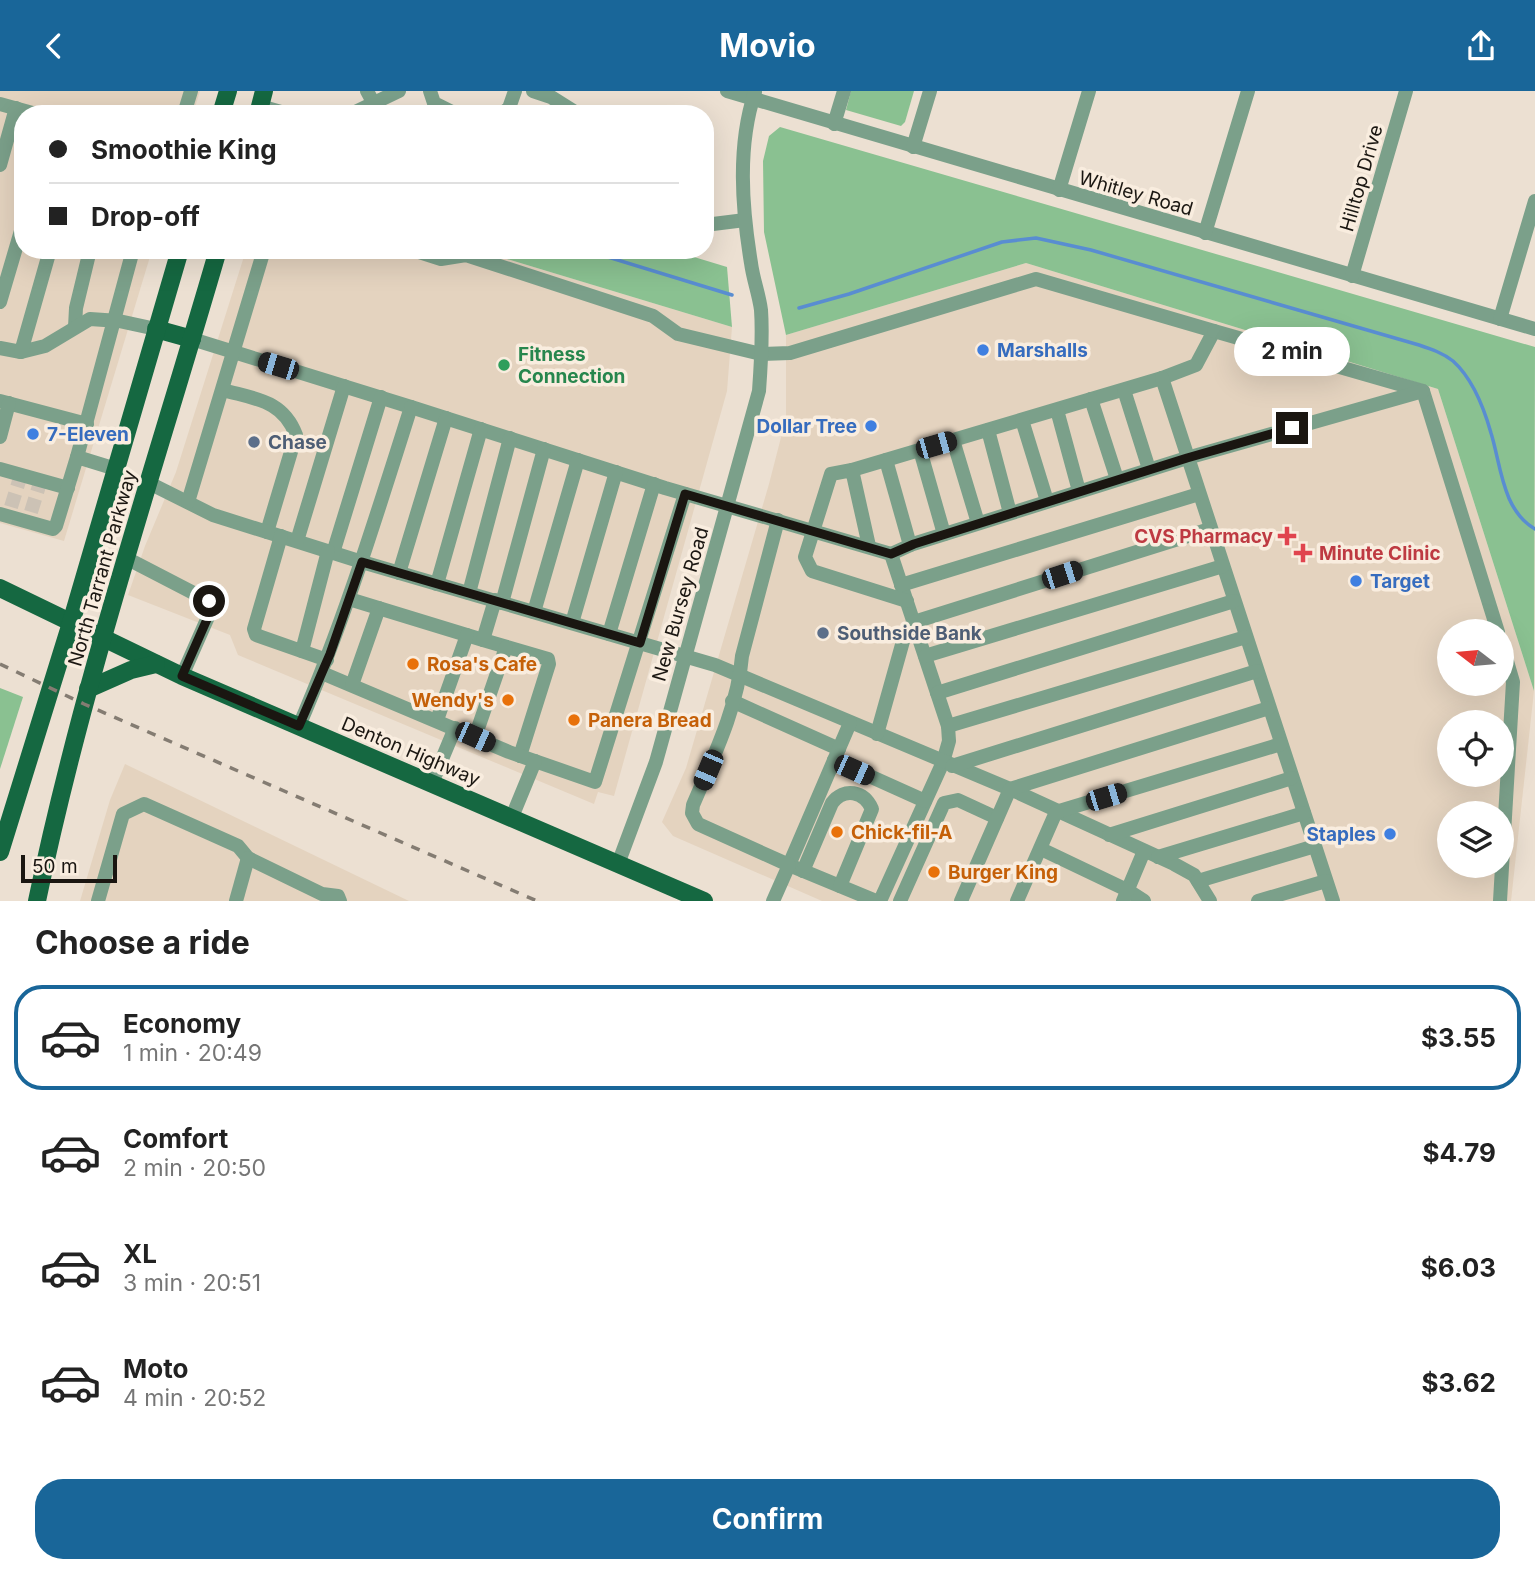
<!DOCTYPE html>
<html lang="en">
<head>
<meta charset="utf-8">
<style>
	:root { --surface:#fff; --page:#f6f6f6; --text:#222; --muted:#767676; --line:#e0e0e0; --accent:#196699 }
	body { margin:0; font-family:Inter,sans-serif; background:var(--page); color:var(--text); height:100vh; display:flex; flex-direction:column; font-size:26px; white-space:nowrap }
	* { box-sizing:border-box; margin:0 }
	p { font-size:23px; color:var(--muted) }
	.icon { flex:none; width:38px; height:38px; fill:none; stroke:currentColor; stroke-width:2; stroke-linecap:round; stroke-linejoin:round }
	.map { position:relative; height:810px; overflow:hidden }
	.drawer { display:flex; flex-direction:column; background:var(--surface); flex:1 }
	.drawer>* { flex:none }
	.hud { position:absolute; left:14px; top:14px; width:700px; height:154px; border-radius:28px; box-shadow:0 7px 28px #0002; display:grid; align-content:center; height:154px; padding:0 35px; background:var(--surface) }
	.needle { width:46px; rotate:286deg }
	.controls { position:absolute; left:1437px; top:528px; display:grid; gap:14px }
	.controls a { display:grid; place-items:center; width:77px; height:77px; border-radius:50%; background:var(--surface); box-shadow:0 7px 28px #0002; font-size:35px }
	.scale { position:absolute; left:21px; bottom:18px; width:96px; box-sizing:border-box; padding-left:7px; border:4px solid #1a1611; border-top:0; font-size:19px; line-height:24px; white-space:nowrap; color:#1a1611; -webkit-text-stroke:5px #f9eddf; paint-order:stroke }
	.end { position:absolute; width:32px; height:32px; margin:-16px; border:9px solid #1a1611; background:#fff; box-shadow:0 0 0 4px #fff }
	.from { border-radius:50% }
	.bubble { position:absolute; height:49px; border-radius:24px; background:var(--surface); box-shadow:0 7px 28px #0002; font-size:23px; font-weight:700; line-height:49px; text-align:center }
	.car { position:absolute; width:21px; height:42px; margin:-21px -10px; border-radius:9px; box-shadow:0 0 5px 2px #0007; background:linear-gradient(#222 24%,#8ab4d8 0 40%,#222 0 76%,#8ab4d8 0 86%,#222 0) }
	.hud b { display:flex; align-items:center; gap:24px; height:66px; font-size:26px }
	.hud b+b { border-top:2px solid var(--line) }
	.hud i { width:18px; height:18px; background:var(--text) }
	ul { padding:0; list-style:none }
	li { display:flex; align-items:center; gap:21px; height:105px; margin:0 14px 10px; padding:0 21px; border:4px solid transparent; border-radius:28px }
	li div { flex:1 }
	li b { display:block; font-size:26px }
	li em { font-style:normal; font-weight:700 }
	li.active { border-color:var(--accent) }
	li>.icon { width:63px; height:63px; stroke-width:1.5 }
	h2 { padding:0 35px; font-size:32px; line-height:84px }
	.button { display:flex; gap:14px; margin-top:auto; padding:14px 35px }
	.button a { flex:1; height:80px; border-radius:28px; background:var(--accent); color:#fff; font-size:28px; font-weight:700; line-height:80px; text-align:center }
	header { display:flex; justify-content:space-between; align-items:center; height:91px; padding:0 35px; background:var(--accent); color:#fff; font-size:32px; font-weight:700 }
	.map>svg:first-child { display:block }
	.built { fill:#e4d3bf; fill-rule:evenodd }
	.green { fill:#8ac191 }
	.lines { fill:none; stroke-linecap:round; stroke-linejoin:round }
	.stream { stroke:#598dd1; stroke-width:3.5 }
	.minor-tunnel { stroke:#ccc2b5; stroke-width:14; stroke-dasharray:14 7; stroke-linecap:butt }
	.minor { stroke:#7ba08a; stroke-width:14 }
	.major { stroke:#156841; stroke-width:18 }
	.rail { stroke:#847c72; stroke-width:3.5; stroke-dasharray:9 9; stroke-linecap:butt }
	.route { stroke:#1a1611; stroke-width:9 }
	.shop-dot { fill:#3f7fe0; stroke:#f9eddf; stroke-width:2.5 }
	.leisure-dot { fill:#2e9e5b; stroke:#f9eddf; stroke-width:2.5 }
	.service-dot { fill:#5c6f8a; stroke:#f9eddf; stroke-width:2.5 }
	.health-dot { fill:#e0444e; stroke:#f9eddf; stroke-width:2.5 }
	.food-dot { fill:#e8710a; stroke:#f9eddf; stroke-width:2.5 }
	.labels { text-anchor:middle; stroke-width:7; stroke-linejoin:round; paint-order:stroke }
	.street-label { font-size:19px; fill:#1a1611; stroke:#f9eddf }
	.shop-label { font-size:19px; font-weight:bold; fill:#366cbe; stroke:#f9eddf; text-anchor:start }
	.leisure-label { font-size:19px; font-weight:bold; fill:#27864d; stroke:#f9eddf; text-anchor:start }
	.service-label { font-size:19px; font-weight:bold; fill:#4e5e75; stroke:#f9eddf; text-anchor:start }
	.health-label { font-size:19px; font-weight:bold; fill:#be3a42; stroke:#f9eddf; text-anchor:end }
	.food-label { font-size:19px; font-weight:bold; fill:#c56008; stroke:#f9eddf; text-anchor:start }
</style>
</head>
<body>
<header><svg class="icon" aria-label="back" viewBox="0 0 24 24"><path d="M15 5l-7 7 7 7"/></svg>Movio<svg class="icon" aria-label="share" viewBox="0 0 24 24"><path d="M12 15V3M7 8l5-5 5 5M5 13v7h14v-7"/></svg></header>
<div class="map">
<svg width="1535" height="810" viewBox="0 0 1535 810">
	<rect width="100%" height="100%" fill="#ece0d2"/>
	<g class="built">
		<path d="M 0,0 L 200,0 L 193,23 L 23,23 L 23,159 L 152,159 L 64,450 L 0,432 Z"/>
		<path d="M 246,159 L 477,159 L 732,236 L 727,300 L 614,705 L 598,701 L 594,713 L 238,564 L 230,544 L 128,504 L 145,455 L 176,381 Z"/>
		<path d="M 1026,172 L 1438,298 L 1534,600 L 1511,810 L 822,810 L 673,745 L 662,731 L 686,677 L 769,393 L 786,327 L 786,244 ZM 1449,541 L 1502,541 L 1502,593 L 1449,593 ZM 1449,632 L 1502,632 L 1502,684 L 1449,684 ZM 1449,723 L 1502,723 L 1502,775 L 1449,775 Z"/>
		<path d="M 125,673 L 409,810 L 80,810 L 110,709 Z"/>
	</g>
	<g class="green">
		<path d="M 851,0 L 914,0 L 905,31 L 901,35 L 846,19 Z"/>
		<path d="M 780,36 L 1535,256 L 1534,600 L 1438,298 L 1026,172 L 786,244 L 764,141 L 763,70 L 769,45 Z"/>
		<path d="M 477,159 L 671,159 L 727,176 L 732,236 Z"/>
		<path d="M 0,597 L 23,606 L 0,678 Z"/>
	</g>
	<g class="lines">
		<g class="stream">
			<path d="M 585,159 L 732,204"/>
			<path d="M 799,217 L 849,203 L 1002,151 L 1036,147 L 1091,159 L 1419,254 C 1431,258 1443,262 1453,270 C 1473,288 1484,317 1491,342 C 1501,374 1502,419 1535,438"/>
		</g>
		<g class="minor-tunnel">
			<path d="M 11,416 L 19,390"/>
			<path d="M 31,421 L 39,395"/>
		</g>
		<g class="minor">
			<path d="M 367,0 L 374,13"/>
			<path d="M 430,0 L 434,12 L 452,21 L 472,23"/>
			<path d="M 533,0 L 551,6 L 578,23"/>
			<path d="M 727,0 L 1535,238"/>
			<path d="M 0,13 L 36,23"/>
			<path d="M 260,15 L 288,23"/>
			<path d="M 184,23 L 191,0"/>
			<path d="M 351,23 L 399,0"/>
			<path d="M 501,23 L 509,17 L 515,0"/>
			<path d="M 834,33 L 844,0"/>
			<path d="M 913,56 L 930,0"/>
			<path d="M 0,74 L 16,17"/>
			<path d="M 1059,99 L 1089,0"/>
			<path d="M 705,134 L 745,129"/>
			<path d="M 1205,142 L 1248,0"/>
			<path d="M 413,159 L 441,168 L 466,164 L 653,225 L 678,243 L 761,263 L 790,262 L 1036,188 L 1214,240 L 1196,274 L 1162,287 L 852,379"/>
			<path d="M 1352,185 L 1406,0"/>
			<path d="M 0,211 L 23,133"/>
			<path d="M 1500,228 L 1535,110"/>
			<path d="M 75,236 L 76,217 L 90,159"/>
			<path d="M 1214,240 L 1423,300 L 1498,541"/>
			<path d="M 192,248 L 411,316 C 377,423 344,531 299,635"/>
			<path d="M 0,257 L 21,261 L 45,255 L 90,228 L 119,230 L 156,238"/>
			<path d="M 21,261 L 50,159"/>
			<path d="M 1162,287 L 1333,810"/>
			<path d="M 223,299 C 255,308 283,309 296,344 L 267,441"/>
			<path d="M 1124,299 L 1149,378"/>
			<path d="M 1091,308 L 1117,388"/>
			<path d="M 0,310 L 87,333"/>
			<path d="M 411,316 L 665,397 L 891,463 L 948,635 L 949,650 L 943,671 L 880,810"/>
			<path d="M 1057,319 L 1079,400"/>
			<path d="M 1022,329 L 1047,410"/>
			<path d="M 988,339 L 1010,422"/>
			<path d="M 0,346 L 9,312"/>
			<path d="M 953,349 L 978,432"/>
			<path d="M 920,359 L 944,443"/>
			<path d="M 77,366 L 133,159"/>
			<path d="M 886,369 L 910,454"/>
			<path d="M 0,378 L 68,397"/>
			<path d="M 149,392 L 213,424 L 362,471 L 715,574 L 1010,698 L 1174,773 L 1194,784 L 1210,810"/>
			<path d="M 188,411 L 264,159"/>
			<path d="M 0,423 L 53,438 L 56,435 L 77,366 L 116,378"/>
			<path d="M 281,445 L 254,538 L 256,544 L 327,569"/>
			<path d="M 297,450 L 344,295"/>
			<path d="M 869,455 L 852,379 L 831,383 L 805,466 L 812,480 L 907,510"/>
			<path d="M 333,462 L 381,306"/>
			<path d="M 891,463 L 913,453 L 1187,367 L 1423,300"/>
			<path d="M 126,467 L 209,510 L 212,517 L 182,585"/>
			<path d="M 399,482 L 446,327"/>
			<path d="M 437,493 L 481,338"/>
			<path d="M 901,494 L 1199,403"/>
			<path d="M 469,502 L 510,347"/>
			<path d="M 349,508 L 483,549"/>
			<path d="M 495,509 L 483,549 L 548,568 L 549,573 L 520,665"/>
			<path d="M 502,512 L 544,358"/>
			<path d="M 534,521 L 578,369"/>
			<path d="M 572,532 L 616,381"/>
			<path d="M 609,543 L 654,393"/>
			<path d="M 302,560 L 328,460"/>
			<path d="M 925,565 L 1223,475"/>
			<path d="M 322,582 L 509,661 L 595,691 L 685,403"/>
			<path d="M 352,594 L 379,517"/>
			<path d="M 937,602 L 1234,510"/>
			<path d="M 732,610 L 839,658"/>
			<path d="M 437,629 L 467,544"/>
			<path d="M 850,632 L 789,774 L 876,810"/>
			<path d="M 948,635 L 1246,546"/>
			<path d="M 877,643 L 905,543 L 914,531 L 1210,438"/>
			<path d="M 475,646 L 506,556"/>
			<path d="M 834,669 L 925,710"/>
			<path d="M 952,675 L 1257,580"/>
			<path d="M 432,692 L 455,637"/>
			<path d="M 512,726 L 535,670"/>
			<path d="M 1109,744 L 1292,687"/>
			<path d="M 1041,758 L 1127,799 L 1144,810"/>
			<path d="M 1158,766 L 1304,722"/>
			<path d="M 618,773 L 656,671 L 759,300 C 761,273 763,246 761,219 C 759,203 753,188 751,172 C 742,117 737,55 755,1"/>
			<path d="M 803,780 L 832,712 C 844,696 864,700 872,718 L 840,795"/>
			<path d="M 1198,790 L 1315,755"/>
			<path d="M 98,810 L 123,723 L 144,713 L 238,755 L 248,767 L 322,803 L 338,805 L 340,810"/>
			<path d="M 236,810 L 248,767"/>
			<path d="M 773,810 L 789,774 L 698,733 L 692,722 L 693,714 C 713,667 738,616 742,565 L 778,429"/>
			<path d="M 900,810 L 944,712 L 958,709 L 997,727"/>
			<path d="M 961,810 L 1010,698 L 1269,617"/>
			<path d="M 1017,810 L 1056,721 L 1281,653"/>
			<path d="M 1123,810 L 1144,760"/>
			<path d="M 1258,810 L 1326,790"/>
			<path d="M 1500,810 L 1513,591 L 1502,553"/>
		</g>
		<g class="major">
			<path d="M 221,23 L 228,0"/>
			<path d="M 258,23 L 264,0"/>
			<path d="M 156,238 L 192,248"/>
			<path d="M 0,497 L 182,585 L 704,810"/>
			<path d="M 88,598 L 131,579 L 156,573"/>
			<path d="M 0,761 L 71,532 L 180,159"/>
			<path d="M 37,810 C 83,589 155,376 218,159"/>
		</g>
		<path class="rail" d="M 0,573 L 84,613 L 537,810"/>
	</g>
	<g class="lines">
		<path class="route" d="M 209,510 L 212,517 L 182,585 L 299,635 L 330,563 L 362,471 L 640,552 L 685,403 L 891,463 L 914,453 L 1187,367 L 1292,337"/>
	</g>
	<g class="shop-dot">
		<circle cx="983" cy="259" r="7"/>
		<circle cx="871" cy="335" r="7"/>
		<circle cx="33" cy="343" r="7"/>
		<circle cx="1356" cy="490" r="7"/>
		<circle cx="1390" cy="743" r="7"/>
	</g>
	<circle class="leisure-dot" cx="504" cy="274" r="7"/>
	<g class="service-dot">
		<circle cx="254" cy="351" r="7"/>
		<circle cx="823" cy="542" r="7"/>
	</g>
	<g class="health-dot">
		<path d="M1283.5 434.5h7v7h7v7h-7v7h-7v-7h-7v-7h7z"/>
		<path d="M1299.5 451.5h7v7h7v7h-7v7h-7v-7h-7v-7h7z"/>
	</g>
	<g class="food-dot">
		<circle cx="413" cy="573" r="7"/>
		<circle cx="508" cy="609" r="7"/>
		<circle cx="574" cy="629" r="7"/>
		<circle cx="837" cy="741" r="7"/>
		<circle cx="934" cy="781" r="7"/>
	</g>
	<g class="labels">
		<g class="street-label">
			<text transform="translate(1361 87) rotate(-74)" y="7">Hilltop Drive</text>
			<text transform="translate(1136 102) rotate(16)" y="7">Whitley Road</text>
			<text transform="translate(102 477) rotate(-74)" y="7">North Tarrant Parkway</text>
			<text transform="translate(680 513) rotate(-74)" y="7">New Bursey Road</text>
			<text transform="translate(411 660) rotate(23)" y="7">Denton Highway</text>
		</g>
		<g class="shop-label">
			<text x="997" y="266">Marshalls</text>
			<text x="857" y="342" text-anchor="end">Dollar Tree</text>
			<text x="47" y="350">7-Eleven</text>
			<text x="1370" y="497">Target</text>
			<text x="1376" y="750" text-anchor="end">Staples</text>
		</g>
		<g class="leisure-label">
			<text x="518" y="270">Fitness<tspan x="518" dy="22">Connection</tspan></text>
		</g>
		<g class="service-label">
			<text x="268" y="358">Chase</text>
			<text x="837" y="549">Southside Bank</text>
		</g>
		<g class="health-label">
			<text x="1273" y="452">CVS Pharmacy</text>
			<text x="1319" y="469" text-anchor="start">Minute Clinic</text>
		</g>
		<g class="food-label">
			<text x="427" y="580">Rosa's Cafe</text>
			<text x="494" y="616" text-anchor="end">Wendy's</text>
			<text x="588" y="636">Panera Bread</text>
			<text x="851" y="748">Chick-fil-A</text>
			<text x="948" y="788">Burger King</text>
		</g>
	</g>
</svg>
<div class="controls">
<a><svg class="needle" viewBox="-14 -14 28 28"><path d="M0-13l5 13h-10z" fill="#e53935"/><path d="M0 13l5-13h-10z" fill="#767676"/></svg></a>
<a><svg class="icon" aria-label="locate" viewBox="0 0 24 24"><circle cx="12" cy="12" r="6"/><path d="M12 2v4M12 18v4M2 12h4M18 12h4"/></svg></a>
<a><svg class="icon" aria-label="layers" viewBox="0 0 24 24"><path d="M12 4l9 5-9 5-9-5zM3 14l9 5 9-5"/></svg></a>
</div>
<div class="scale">50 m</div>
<i class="end from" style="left:209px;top:510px"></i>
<i class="end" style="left:1292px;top:337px"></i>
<div class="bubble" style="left:1234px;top:236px;width:116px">2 min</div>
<i class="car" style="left:278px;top:275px;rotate:287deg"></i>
<i class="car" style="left:936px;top:354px;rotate:74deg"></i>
<i class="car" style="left:1062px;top:484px;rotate:72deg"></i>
<i class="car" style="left:475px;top:646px;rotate:114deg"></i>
<i class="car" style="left:708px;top:679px;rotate:203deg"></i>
<i class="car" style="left:854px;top:679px;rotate:114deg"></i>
<i class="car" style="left:1106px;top:706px;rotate:73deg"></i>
<div class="hud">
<b><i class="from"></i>Smoothie King</b>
<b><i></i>Drop-off</b>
</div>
</div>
<section class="drawer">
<h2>Choose a ride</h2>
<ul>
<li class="active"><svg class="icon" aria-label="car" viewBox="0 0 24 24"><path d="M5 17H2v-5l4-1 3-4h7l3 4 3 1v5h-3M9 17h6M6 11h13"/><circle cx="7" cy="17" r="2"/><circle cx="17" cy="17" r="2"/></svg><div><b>Economy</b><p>1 min · 20:49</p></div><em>$3.55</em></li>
<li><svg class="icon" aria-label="car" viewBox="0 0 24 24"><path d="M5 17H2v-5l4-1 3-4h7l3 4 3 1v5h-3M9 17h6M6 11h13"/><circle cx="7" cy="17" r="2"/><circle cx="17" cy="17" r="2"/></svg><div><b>Comfort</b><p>2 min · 20:50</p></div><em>$4.79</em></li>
<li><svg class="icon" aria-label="car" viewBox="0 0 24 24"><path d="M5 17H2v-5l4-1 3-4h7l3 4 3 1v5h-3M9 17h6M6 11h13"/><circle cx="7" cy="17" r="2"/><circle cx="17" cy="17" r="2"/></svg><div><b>XL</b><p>3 min · 20:51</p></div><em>$6.03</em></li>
<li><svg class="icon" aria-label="car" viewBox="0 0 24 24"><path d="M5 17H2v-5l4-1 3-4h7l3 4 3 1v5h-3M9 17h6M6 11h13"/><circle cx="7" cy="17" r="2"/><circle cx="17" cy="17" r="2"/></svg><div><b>Moto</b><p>4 min · 20:52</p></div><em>$3.62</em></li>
</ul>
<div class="button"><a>Confirm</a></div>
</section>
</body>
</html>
